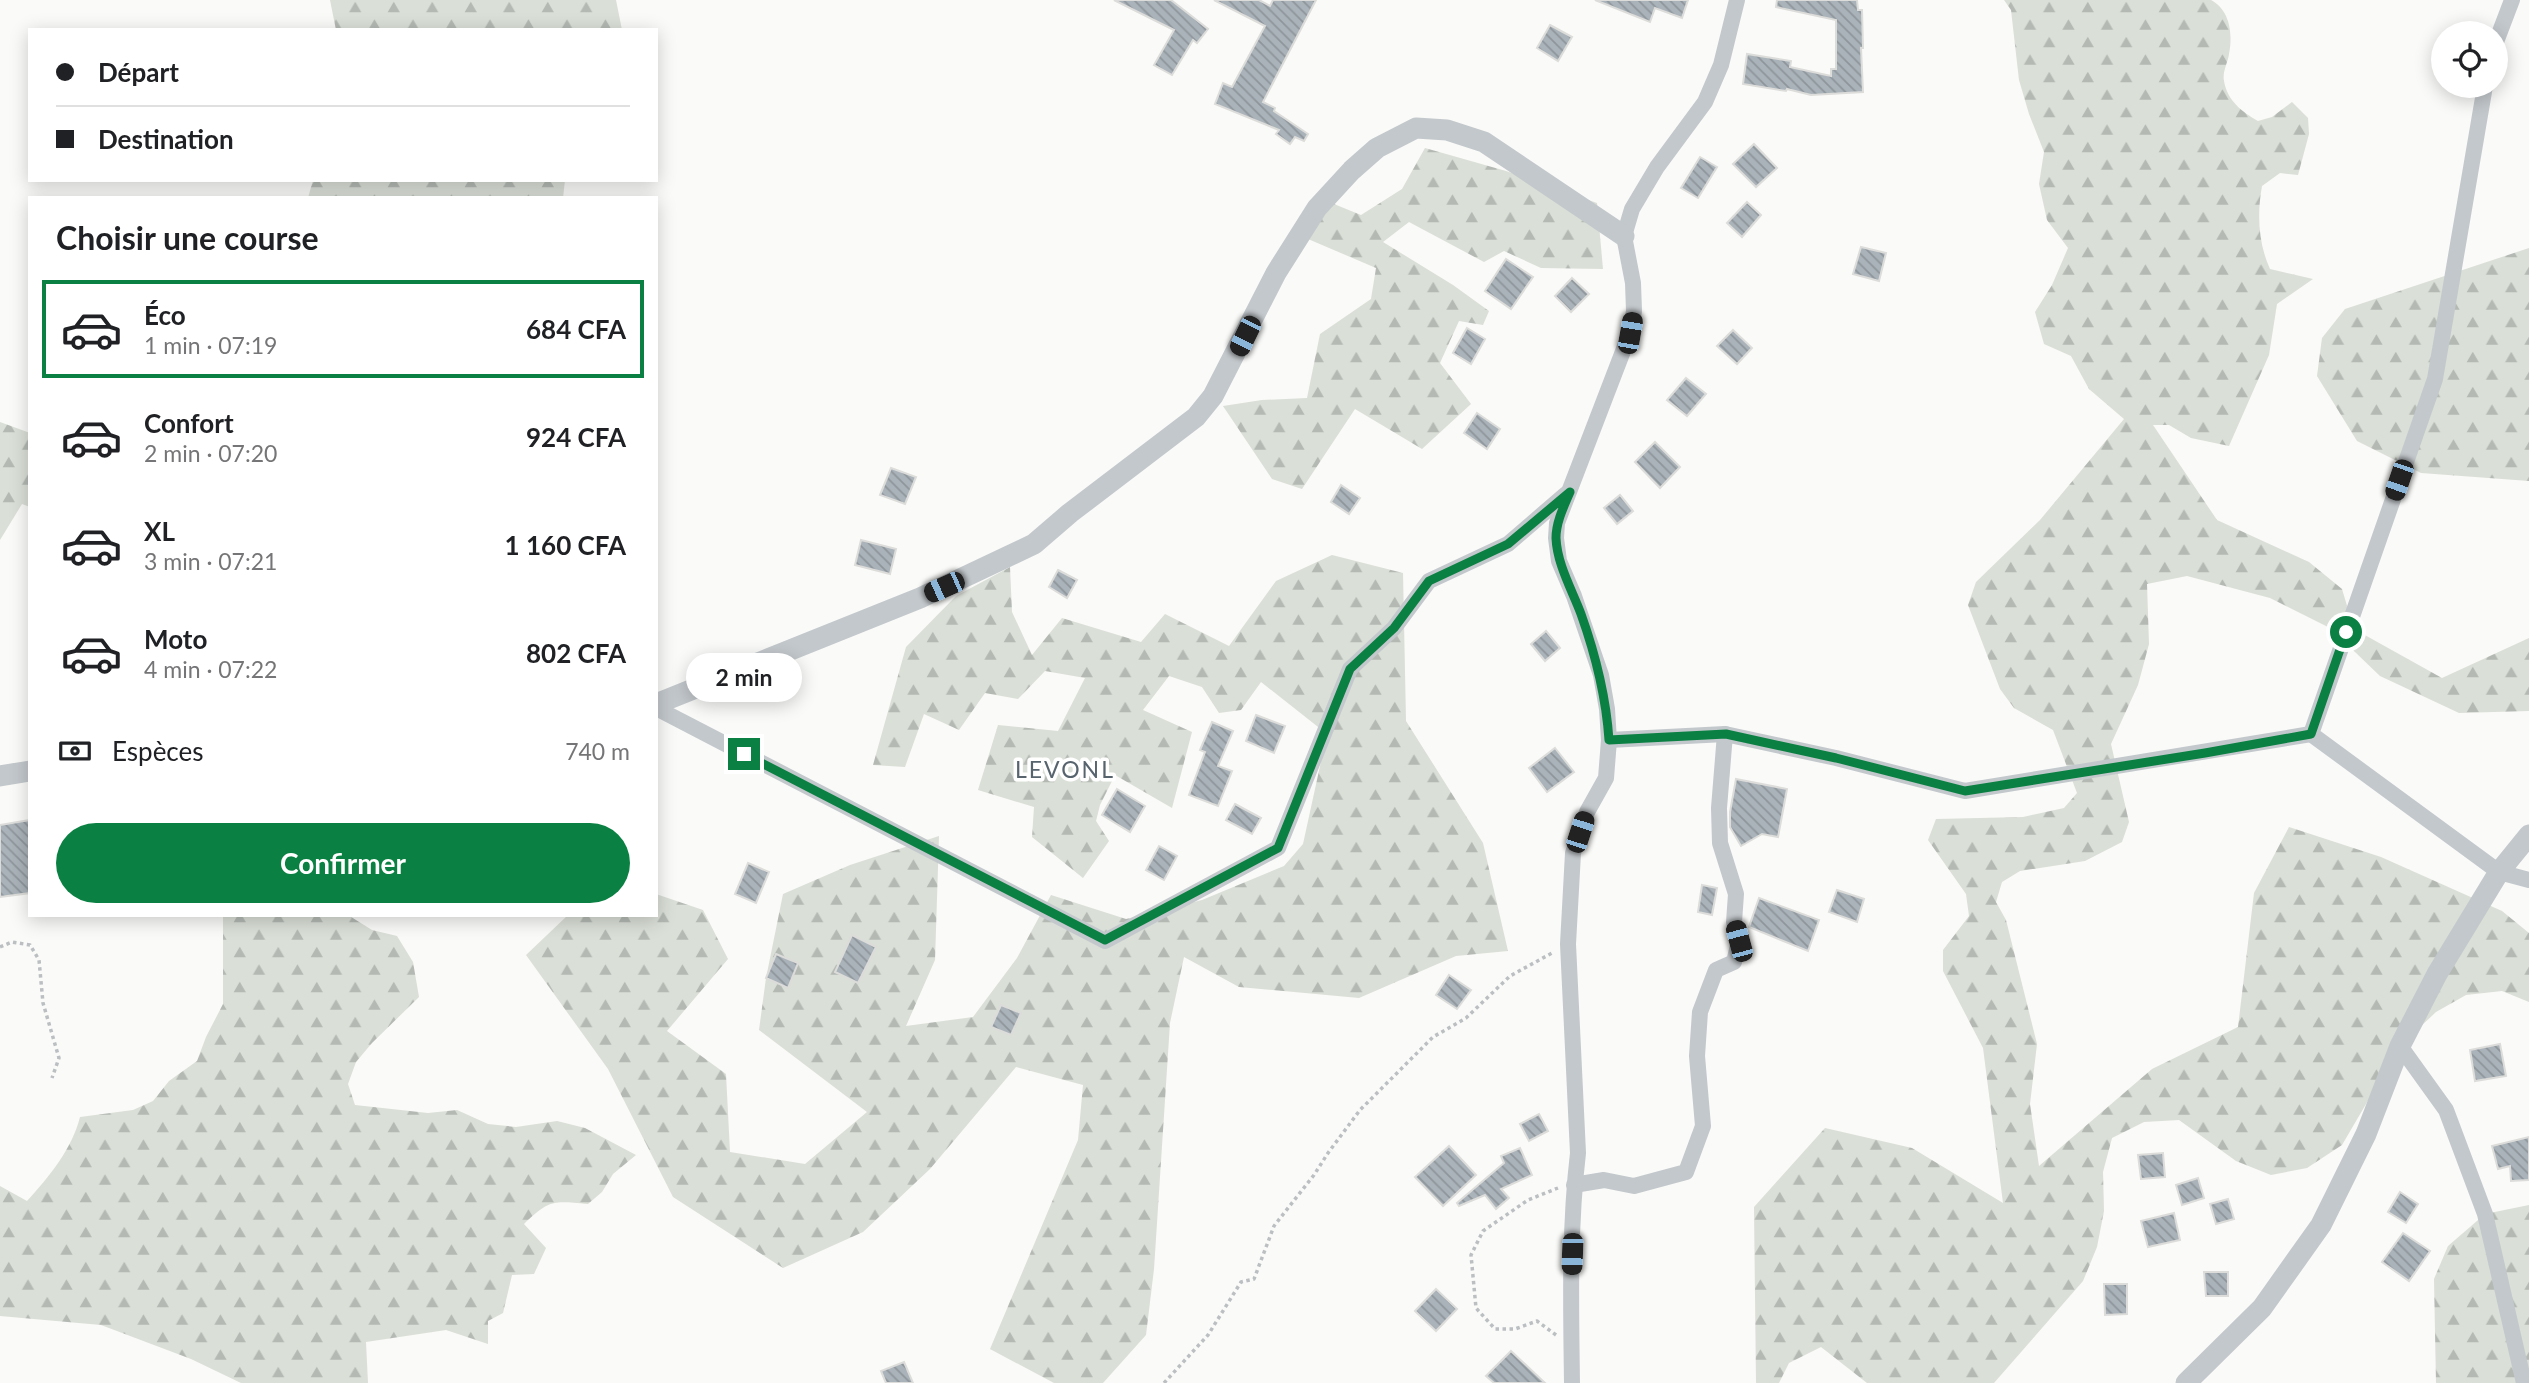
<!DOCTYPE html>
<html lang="fr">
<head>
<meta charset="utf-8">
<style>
	:root { --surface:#fff; --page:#f6f6f6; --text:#202124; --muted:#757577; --line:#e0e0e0; --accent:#0b8043 }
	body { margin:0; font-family:Lato,sans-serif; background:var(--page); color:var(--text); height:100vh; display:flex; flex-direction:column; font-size:26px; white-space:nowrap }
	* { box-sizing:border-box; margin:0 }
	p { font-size:23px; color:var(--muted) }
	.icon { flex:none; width:38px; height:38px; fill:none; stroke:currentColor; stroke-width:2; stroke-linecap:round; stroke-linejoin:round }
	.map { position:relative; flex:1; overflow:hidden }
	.sheet { position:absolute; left:28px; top:196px; width:630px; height:721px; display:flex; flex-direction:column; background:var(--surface); border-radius:0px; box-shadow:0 4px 18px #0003 }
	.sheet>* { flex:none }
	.guide { position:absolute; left:28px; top:28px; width:630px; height:154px; border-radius:0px; box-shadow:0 4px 18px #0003; display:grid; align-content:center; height:154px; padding:0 28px; background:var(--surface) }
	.buttons { position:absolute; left:2431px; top:21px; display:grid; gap:14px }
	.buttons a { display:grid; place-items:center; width:77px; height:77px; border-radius:50%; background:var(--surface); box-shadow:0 4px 18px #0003; font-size:35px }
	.end { position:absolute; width:32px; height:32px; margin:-16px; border:9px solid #0b8043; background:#fff; box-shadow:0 0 0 4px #fff }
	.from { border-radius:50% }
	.bubble { position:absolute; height:49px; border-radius:24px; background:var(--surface); box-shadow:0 4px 18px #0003; font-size:23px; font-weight:700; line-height:49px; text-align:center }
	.car { position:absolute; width:21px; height:42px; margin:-21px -10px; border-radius:9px; box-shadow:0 0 5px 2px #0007; background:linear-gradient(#222 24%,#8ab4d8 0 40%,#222 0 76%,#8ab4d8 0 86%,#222 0) }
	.guide b { display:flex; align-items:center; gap:24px; height:66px; font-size:26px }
	.guide b+b { border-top:2px solid var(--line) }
	.guide i { width:18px; height:18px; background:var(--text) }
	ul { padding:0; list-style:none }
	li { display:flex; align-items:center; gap:21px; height:98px; margin:0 14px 10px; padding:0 14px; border:4px solid transparent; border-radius:0px }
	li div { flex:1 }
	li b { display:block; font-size:26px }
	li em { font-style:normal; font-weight:700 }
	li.current { border-color:var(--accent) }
	li>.icon { width:63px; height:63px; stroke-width:1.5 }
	h2 { padding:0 28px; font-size:32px; line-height:84px }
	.pay { display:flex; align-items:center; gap:18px; height:77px; padding:0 28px; font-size:26px }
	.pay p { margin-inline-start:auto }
	.button { display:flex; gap:14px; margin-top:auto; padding:14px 28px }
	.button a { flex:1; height:80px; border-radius:42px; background:var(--accent); color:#fff; font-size:28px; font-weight:700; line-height:80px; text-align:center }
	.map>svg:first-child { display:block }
	.forest { fill:url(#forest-firs) }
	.building { fill:url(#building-back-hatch); stroke:#dcdcda; stroke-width:2 }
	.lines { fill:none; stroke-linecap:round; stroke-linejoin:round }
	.path { stroke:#bbbfc2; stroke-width:3.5; stroke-dasharray:3.5 3.5; stroke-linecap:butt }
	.minor { stroke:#c3c8cc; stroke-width:16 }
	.tertiary { stroke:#c3c8cc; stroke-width:21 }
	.route { stroke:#0b8043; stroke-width:9 }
	.labels { text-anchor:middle; stroke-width:7; stroke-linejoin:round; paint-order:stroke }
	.quarter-label { font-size:23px; letter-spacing:2px; fill:#57646e; stroke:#fff }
</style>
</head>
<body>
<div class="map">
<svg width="2529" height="1383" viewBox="0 0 2529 1383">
	<defs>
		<pattern id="forest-firs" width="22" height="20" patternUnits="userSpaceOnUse" patternTransform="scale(1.75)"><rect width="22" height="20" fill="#dadfd7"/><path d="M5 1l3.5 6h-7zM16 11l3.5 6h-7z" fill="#b4b9b4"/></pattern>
		<pattern id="building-back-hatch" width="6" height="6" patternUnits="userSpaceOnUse" patternTransform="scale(1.75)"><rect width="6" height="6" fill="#aab3b9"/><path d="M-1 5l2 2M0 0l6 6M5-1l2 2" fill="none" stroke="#8e969c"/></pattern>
	</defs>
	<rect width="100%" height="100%" fill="#fafaf8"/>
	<g class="forest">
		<path d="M 330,0 L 616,0 L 622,30 L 336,30 Z"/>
		<path d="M 2004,0 L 2211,0 C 2230,10 2233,34 2229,54 C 2228,62 2222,72 2224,81 C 2227,100 2242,112 2258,121 L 2272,117 L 2292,102 L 2308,118 L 2309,134 L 2298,175 L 2280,173 L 2262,186 C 2257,213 2258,243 2270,269 L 2313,279 L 2277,304 L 2269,355 L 2229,446 L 2191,438 L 2169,425 L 2153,425 L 2217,520 L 2309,562 L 2342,589 L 2354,629 L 2442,678 L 2529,638 L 2529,711 L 2459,713 L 2380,676 L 2330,628 L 2270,598 L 2187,576 L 2147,584 L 2149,644 L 2138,685 L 2111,744 L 2129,822 L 2122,842 L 2085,861 L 2020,871 L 2002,882 L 1996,902 L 2006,920 L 2037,1044 L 2030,1104 L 2039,1166 L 2152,1069 L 2238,1027 L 2254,893 L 2289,827 L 2381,857 L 2502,911 L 2529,933 L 2529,1002 L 2502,991 L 2466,995 L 2436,1012 L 2400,1046 L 2342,1145 L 2307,1168 L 2271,1175 L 2236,1161 L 2179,1120 L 2144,1122 L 2112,1138 L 2103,1172 L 2104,1211 L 2097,1247 L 2083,1281 L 1994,1383 L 1867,1383 L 1821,1347 L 1789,1363 L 1779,1383 L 1756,1383 L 1754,1207 L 1825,1128 L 1912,1148 L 2003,1203 L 1983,1048 L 1943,971 L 1943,950 L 1969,916 L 1966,894 L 1928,840 L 1936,819 L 2023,817 L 2064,808 L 2077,793 L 2053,730 L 2014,708 L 2000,689 L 1968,605 L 1976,582 L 2040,520 L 2124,419 L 2089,389 L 2071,356 L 2044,344 L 2035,312 L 2052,285 L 2068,248 L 2047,220 L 2039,184 L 2044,152 L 2029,114 L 2019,80 L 2011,10 Z"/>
		<path d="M 1425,148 L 1506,171 L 1597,203 L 1603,269 L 1541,268 L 1504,251 L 1484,262 L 1409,222 L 1383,242 L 1453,285 L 1489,311 L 1483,325 L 1459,321 L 1440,363 L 1471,404 L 1422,449 L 1355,409 L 1302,489 L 1272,479 L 1223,406 L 1262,400 L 1307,398 L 1320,334 L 1371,299 L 1376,268 L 1308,239 L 1329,202 L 1361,215 L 1402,189 Z"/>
		<path d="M 313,180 L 565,180 L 563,198 L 308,198 Z"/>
		<path d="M 2529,248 L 2529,481 L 2421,473 L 2357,441 L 2317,376 L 2322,338 L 2345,309 Z"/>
		<path d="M 0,422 L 30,433 L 30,507 L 22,504 L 0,540 Z"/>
		<path d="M 1332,555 L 1403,573 L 1406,721 L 1483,843 L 1508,951 L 1456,956 L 1359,998 L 1239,987 L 1184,957 L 1170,1023 L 1154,1269 L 1146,1335 L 1103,1383 L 1054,1383 L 990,1349 L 1078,1140 L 1083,1085 L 1016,1067 L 930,1169 L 863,1232 L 783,1268 L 673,1197 L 608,1069 L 526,955 L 568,915 L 656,915 L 656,894 L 703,910 L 728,959 L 667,1031 L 726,1074 L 730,1152 L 805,1164 L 867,1112 L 759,1030 L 766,978 L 783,894 L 850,865 L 939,836 L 935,960 L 906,1026 L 973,1017 L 1017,958 L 1051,895 L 1126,919 L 1202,900 L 1284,866 L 1303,844 L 1327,734 L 1261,682 L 1241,710 L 1219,713 L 1202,687 L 1169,676 L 1143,710 L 1192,732 L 1172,808 L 1115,775 L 1100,805 L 1096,821 L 1109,841 L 1083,878 L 1032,837 L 1034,807 L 978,790 L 998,725 L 1058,731 L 1085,678 L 1045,671 L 1018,699 L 985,693 L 959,730 L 924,714 L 905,767 L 873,765 L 906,647 L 956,596 L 1010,567 L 1012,612 L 1032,655 L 1062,618 L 1141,642 L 1165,614 L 1229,646 L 1276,581 Z"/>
		<path d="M 223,915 L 348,915 L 372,930 L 397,936 L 413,962 L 419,997 L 372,1043 L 356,1062 L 348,1084 L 355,1105 L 428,1113 L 457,1110 L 488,1124 L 516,1127 L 557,1121 L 585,1128 L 636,1155 L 613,1174 L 602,1192 L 588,1204 C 553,1201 550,1199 524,1224 L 546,1248 L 534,1274 L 512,1275 L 503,1313 L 488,1321 L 488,1344 L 446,1330 L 366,1342 L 368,1383 L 241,1383 L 191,1359 L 101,1325 L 0,1316 L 0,1186 L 27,1201 C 49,1177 72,1149 80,1117 L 133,1110 L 153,1101 L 169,1081 L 197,1061 L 206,1037 L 223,1004 Z"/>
		<path d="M 2529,1205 L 2529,1383 L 2436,1383 L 2434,1279 L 2448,1246 L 2485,1214 Z"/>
	</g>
	<g class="building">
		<path d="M 1114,0 L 1171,0 L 1208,29 L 1197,43 L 1193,40 L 1172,75 L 1154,65 L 1174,30 Z"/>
		<path d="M 1214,0 L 1259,0 L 1270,6 L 1273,0 L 1316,0 L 1263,102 L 1275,108 L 1274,111 L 1308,134 L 1304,141 L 1295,137 L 1290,144 L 1276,134 L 1279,130 L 1215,104 L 1223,83 L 1232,87 L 1265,26 Z"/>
		<path d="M 1595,0 L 1688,0 L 1682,18 L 1655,8 L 1650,22 Z"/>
		<path d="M 1777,0 L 1857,0 L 1858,10 L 1862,10 L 1863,48 L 1861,48 L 1863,92 L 1811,95 L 1787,89 L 1786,91 L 1743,84 L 1747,54 L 1791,61 L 1790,67 L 1831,76 L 1831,69 L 1836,69 L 1836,20 L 1776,7 Z"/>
		<path d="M 1550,25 L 1572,37 L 1558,61 L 1537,48 Z"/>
		<path d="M 1754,144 L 1777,168 L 1756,187 L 1733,164 Z"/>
		<path d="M 1700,157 L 1717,167 L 1698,198 L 1681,188 Z"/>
		<path d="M 1747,202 L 1761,215 L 1742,237 L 1727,223 Z"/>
		<path d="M 1861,247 L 1886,253 L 1879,281 L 1853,274 Z"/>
		<path d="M 1506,259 L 1533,277 L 1511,309 L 1485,291 Z"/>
		<path d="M 1572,278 L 1589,294 L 1571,312 L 1555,296 Z"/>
		<path d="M 1467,328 L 1485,339 L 1471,364 L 1453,353 Z"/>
		<path d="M 1733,330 L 1752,348 L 1737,364 L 1717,346 Z"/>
		<path d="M 1686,378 L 1706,394 L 1687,416 L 1667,400 Z"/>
		<path d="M 1477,413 L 1500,429 L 1487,449 L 1464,433 Z"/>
		<path d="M 1655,442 L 1680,467 L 1660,488 L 1635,462 Z"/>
		<path d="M 891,468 L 916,477 L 905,504 L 880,495 Z"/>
		<path d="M 1341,485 L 1360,498 L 1349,514 L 1331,502 Z"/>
		<path d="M 1620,495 L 1633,511 L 1617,524 L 1604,508 Z"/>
		<path d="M 861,540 L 896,549 L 890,574 L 855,565 Z"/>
		<path d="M 1058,570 L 1077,580 L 1067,598 L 1049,587 Z"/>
		<path d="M 1546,631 L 1560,648 L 1545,661 L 1531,644 Z"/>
		<path d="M 1256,715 L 1285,726 L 1274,753 L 1246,741 Z"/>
		<path d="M 1212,722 L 1233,731 L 1218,766 L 1232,771 L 1218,806 L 1189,795 L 1205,752 L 1200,750 Z"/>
		<path d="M 1555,748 L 1574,772 L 1547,792 L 1529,768 Z"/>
		<path d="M 1736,779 L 1787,789 L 1778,837 L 1762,834 L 1741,846 L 1730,827 L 1730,812 Z"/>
		<path d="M 1117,789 L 1145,806 L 1130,832 L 1102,815 Z"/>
		<path d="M 1235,804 L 1261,818 L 1252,834 L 1226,820 Z"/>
		<path d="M 30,820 L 30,893 L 0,897 L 0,825 Z"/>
		<path d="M 1159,846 L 1177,856 L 1164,880 L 1146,870 Z"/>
		<path d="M 748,863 L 769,872 L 756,903 L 735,894 Z"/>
		<path d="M 1702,885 L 1717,888 L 1712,915 L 1698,912 Z"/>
		<path d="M 1837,890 L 1864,899 L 1857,922 L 1829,912 Z"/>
		<path d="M 1759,898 L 1819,920 L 1808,951 L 1749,927 Z"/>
		<path d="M 852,935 L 876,947 L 858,983 L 835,972 Z"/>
		<path d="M 776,954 L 798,963 L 788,988 L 766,978 Z"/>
		<path d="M 1449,975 L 1471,990 L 1457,1009 L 1436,995 Z"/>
		<path d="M 1001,1005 L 1021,1013 L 1011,1035 L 991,1027 Z"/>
		<path d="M 2500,1044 L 2506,1076 L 2475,1081 L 2470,1050 Z"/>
		<path d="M 1539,1114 L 1548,1131 L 1529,1141 L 1520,1124 Z"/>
		<path d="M 2529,1137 L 2529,1180 L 2511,1181 L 2510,1166 L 2498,1169 L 2492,1146 Z"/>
		<path d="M 1449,1146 L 1476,1175 L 1443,1206 L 1415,1177 Z"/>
		<path d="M 1520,1148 L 1532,1175 L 1501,1189 L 1509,1198 L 1496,1209 L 1485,1195 L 1459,1206 L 1457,1203 L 1504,1163 L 1501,1156 Z"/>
		<path d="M 2163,1153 L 2165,1177 L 2141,1179 L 2138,1155 Z"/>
		<path d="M 2198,1178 L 2204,1198 L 2182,1205 L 2176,1185 Z"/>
		<path d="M 2400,1192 L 2418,1204 L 2406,1223 L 2388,1212 Z"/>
		<path d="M 2228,1199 L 2234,1219 L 2216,1224 L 2210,1204 Z"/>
		<path d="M 2174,1213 L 2180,1240 L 2148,1247 L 2141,1221 Z"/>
		<path d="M 2403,1233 L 2430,1251 L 2409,1281 L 2382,1262 Z"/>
		<path d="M 2204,1272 L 2228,1272 L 2228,1296 L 2206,1296 Z"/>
		<path d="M 2104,1284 L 2127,1284 L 2127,1314 L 2105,1315 Z"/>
		<path d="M 1436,1289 L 1457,1309 L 1436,1331 L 1415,1311 Z"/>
		<path d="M 1511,1351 L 1545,1383 L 1494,1383 L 1486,1376 Z"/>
		<path d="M 904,1362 L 913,1383 L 886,1383 L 881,1371 Z"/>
	</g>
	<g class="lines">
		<g class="path">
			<path d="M 0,947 L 12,942 L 30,945 L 39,960 L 43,1003 L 59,1058 L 52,1078"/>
			<path d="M 1556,1335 L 1537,1321 L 1515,1329 L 1495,1329 L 1476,1308 L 1471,1255 L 1483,1231 L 1528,1200 L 1558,1188"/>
			<path d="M 1164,1383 L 1208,1335 L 1241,1282 L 1254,1279 L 1274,1226 L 1314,1175 L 1328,1153 L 1360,1110 L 1433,1037 L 1466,1018 L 1510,976 L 1552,953"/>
		</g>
		<g class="minor">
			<path d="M 2496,42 L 2512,0"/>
			<path d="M 2485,86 L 2435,379 L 2311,734 L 2499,872 L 2529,880"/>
			<path d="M 656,708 L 1105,941 L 1278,848 L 1350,669 L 1394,628 L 1429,581 L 1508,544 L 1566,494"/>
			<path d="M 1609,740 L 1725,734 L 1836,758 L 1965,791 L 2311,734"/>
			<path d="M 2400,1046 L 2446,1110 L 2485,1214 L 2524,1383"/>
			<path d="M 1574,1185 L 1604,1180 L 1634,1186 L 1686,1172 L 1703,1126 L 1697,1056 L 1700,1012 L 1716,970 L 1734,962 L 1739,941 L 1734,922 L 1736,894 L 1720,843 L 1719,808 L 1725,734"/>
			<path d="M 1572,1383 C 1571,1307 1569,1229 1578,1153 L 1568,944 L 1573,853 L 1587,812 L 1606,778 L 1609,740 L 1607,709 L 1601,675 L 1574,596 L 1559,561 L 1556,538 L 1557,523 L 1630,333 L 1634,311 L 1633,283 L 1624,236 L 1632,209 L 1657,167 L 1705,102 L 1721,65 L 1737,0"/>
		</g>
		<g class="tertiary">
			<path d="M 656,704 L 920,598 L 1034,544 L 1070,513 L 1196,417 L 1213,396 L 1276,273 L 1317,208 L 1352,170 L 1377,148 L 1416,128 L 1447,130 L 1484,142 L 1624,236"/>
			<path d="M 0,776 L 30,771"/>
			<path d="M 2186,1383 L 2262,1308 L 2321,1225 L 2366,1134 L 2400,1046 L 2437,974 L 2499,872 L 2529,835"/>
		</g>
	</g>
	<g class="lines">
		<path class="route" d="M 744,754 L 1105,940 L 1278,848 L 1350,669 L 1394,628 L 1429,581 L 1508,544 L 1570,492 C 1564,506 1556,522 1556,538 C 1557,564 1572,590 1581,614 C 1596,656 1606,696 1609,740 L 1726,734 L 1836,758 L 1965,791 L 2205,753 L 2311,734 L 2346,632"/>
	</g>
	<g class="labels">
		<g class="quarter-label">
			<text x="1065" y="778">LEVONL</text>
		</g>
	</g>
</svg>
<div class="buttons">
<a><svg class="icon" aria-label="locate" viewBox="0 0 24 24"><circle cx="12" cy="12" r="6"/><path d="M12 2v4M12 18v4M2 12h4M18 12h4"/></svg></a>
</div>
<i class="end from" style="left:2346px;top:632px"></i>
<i class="end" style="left:744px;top:754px"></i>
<div class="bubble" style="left:686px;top:653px;width:116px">2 min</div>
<i class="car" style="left:1630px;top:333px;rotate:10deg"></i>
<i class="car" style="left:1245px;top:336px;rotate:206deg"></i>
<i class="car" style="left:2399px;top:480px;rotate:199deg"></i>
<i class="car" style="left:944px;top:587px;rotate:246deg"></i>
<i class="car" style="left:1580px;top:832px;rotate:18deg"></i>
<i class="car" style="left:1739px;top:941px;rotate:345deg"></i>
<i class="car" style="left:1572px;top:1254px;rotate:182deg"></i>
<div class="guide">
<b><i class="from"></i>Départ</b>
<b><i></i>Destination</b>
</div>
<section class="sheet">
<h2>Choisir une course</h2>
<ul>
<li class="current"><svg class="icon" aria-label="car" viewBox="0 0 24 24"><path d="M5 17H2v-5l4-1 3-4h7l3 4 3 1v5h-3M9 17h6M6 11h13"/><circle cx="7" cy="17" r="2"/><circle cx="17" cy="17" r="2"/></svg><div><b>Éco</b><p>1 min · 07:19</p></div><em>684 CFA</em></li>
<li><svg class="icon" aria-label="car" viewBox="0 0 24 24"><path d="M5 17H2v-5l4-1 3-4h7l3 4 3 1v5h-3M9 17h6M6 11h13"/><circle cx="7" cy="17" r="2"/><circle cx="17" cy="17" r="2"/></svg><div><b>Confort</b><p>2 min · 07:20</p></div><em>924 CFA</em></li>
<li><svg class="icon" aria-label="car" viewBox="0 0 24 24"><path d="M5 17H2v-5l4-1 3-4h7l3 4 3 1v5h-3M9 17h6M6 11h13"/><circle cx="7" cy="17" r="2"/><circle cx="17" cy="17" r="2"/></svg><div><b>XL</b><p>3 min · 07:21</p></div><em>1 160 CFA</em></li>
<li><svg class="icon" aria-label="car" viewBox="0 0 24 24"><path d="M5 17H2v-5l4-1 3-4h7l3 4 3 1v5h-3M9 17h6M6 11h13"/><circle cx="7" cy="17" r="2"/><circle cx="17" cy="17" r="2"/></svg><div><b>Moto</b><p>4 min · 07:22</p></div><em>802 CFA</em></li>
</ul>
<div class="pay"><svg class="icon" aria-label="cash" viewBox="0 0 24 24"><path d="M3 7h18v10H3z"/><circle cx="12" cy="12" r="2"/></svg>Espèces<p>740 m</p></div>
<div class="button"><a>Confirmer</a></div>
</section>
</div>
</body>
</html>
